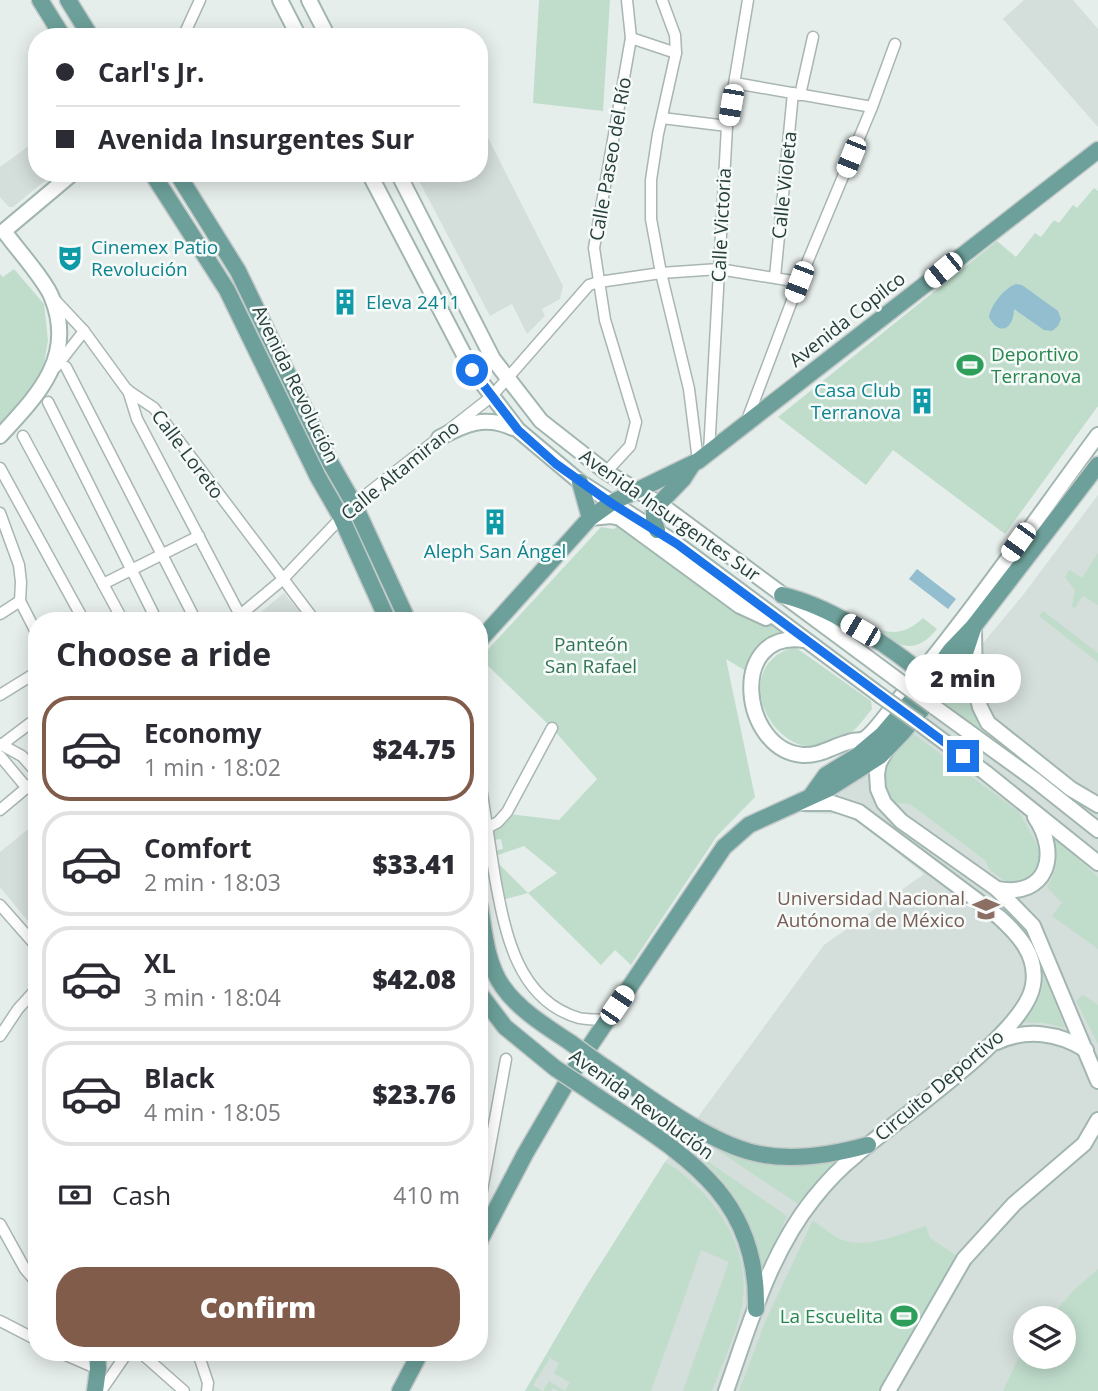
<!DOCTYPE html>
<html lang="en">
<head>
<meta charset="utf-8">
<style>
	:root { --surface:#fff; --page:#f2f2f3; --text:#2b2b33; --muted:#7c7c81; --line:#e1e1e2; --accent:#815c4b }
	body { margin:0; font-family:"Open Sans",sans-serif; background:var(--page); color:var(--text); height:100vh; display:flex; flex-direction:column; font-size:26px; white-space:nowrap }
	* { box-sizing:border-box; margin:0 }
	p { font-size:23px; color:var(--muted) }
	.icon { flex:none; width:38px; height:38px; fill:none; stroke:currentColor; stroke-width:2; stroke-linecap:round; stroke-linejoin:round }
	.map { position:relative; flex:1; overflow:hidden }
	.side { position:absolute; left:28px; top:612px; width:460px; height:749px; display:flex; flex-direction:column; background:var(--surface); border-radius:28px; box-shadow:0 4px 18px #0003 }
	.side>* { flex:none }
	.banner { position:absolute; left:28px; top:28px; width:460px; height:154px; border-radius:28px; box-shadow:0 4px 18px #0003; display:grid; align-content:center; height:154px; padding:0 28px; background:var(--surface) }
	.tools { position:absolute; left:1013px; top:1306px; display:grid; gap:14px }
	.tools a { display:grid; place-items:center; width:63px; height:63px; border-radius:50%; background:var(--surface); box-shadow:0 4px 18px #0003; font-size:35px }
	.end { position:absolute; width:32px; height:32px; margin:-16px; border:9px solid #1a73e8; background:#fff; box-shadow:0 0 0 4px #fff }
	.from { border-radius:50% }
	.bubble { position:absolute; height:49px; border-radius:24px; background:var(--surface); box-shadow:0 4px 18px #0003; font-size:23px; font-weight:800; line-height:49px; text-align:center }
	.car { position:absolute; width:21px; height:42px; margin:-21px -10px; border-radius:9px; box-shadow:0 0 5px 2px #0007; background:linear-gradient(#fff 24%,#345 0 40%,#fff 0 76%,#345 0 86%,#fff 0) }
	.banner b { display:flex; align-items:center; gap:24px; height:66px; font-size:26px }
	.banner b+b { border-top:2px solid var(--line) }
	.banner i { width:18px; height:18px; background:var(--text) }
	ul { padding:0; list-style:none }
	li { display:flex; align-items:center; gap:21px; height:105px; margin:0 14px 10px; padding:0 14px; border:4px solid var(--line); border-radius:28px }
	li div { flex:1 }
	li b { display:block; font-size:26px }
	li em { font-style:normal; font-weight:800 }
	li.selected { border-color:var(--accent) }
	li>.icon { width:63px; height:63px; stroke-width:1.5 }
	h2 { padding:0 28px; font-size:32px; line-height:84px }
	.pay { display:flex; align-items:center; gap:18px; height:77px; padding:0 28px; font-size:26px }
	.pay p { margin-inline-start:auto }
	.cta { display:flex; gap:14px; margin-top:auto; padding:14px 28px }
	.cta a { flex:1; height:80px; border-radius:28px; background:var(--accent); color:#fff; font-size:28px; font-weight:800; line-height:80px; text-align:center }
	.map>svg:first-child { display:block }
	.built { fill:#d4deda; fill-rule:evenodd }
	.green { fill:#c0ddcc }
	.water { fill:#92becf }
	.lines { fill:none; stroke-linecap:round; stroke-linejoin:round }
	.street-casing { stroke:#a9b6b3; stroke-width:13 }
	.secondary-casing { stroke:#a2b6b1; stroke-width:18 }
	.primary-casing { stroke:#c2c9c8; stroke-width:19 }
	.street { stroke:#fff; stroke-width:10 }
	.secondary { stroke:#fff; stroke-width:14 }
	.primary { stroke:#6da09a; stroke-width:16 }
	.secondary-bridge-casing { stroke:#a2b6b1; stroke-width:18; stroke-linecap:butt }
	.primary-bridge-casing { stroke:#c2c9c8; stroke-width:19; stroke-linecap:butt }
	.secondary-bridge { stroke:#fff; stroke-width:14 }
	.primary-bridge { stroke:#6da09a; stroke-width:16 }
	.route { stroke:#1a73e8; stroke-width:9 }
	.labels { text-anchor:middle; stroke-width:5; stroke-linejoin:round; paint-order:stroke }
	.street-label { font-size:19px; fill:#263f3b; stroke:#f6faf9 }
	.culture-label { font-size:19px; fill:#0d838f; stroke:#f6faf9; text-anchor:start }
	.leisure-label { font-size:19px; fill:#27864d; stroke:#f6faf9; text-anchor:start }
	.park-label { font-size:19px; fill:#327454; stroke:#f6faf9 }
	.education-label { font-size:19px; fill:#785e54; stroke:#f6faf9; text-anchor:end }
</style>
</head>
<body>
<div class="map">
<svg width="1098" height="1391" viewBox="0 0 1098 1391">
	<rect width="100%" height="100%" fill="#e6eeeb"/>
	<g class="built">
		<path d="M 1024,0 L 1073,0 L 1098,29 L 1098,127 L 1003,19 Z"/>
		<path d="M 480,122 L 563,286 L 560,299 L 542,309 L 545,316 L 527,334 L 512,304 L 490,316 L 415,173 L 480,173 Z"/>
		<path d="M 37,140 L 37,173 L 54,173 L 13,207 L 9,207 L 0,197 L 0,167 Z"/>
		<path d="M 1098,495 L 1098,1391 L 525,1391 L 584,1290 L 665,1162 L 824,945 L 924,874 L 860,823 L 840,814 L 804,813 L 877,766 L 910,731 L 1023,595 ZM 1026,1318 L 1064,1318 L 1064,1356 L 1026,1356 Z"/>
		<path d="M 284,593 L 307,621 L 250,621 Z"/>
		<path d="M 37,822 L 37,932 L 0,887 L 0,852 Z"/>
	</g>
	<g class="green">
		<path d="M 539,0 L 610,0 L 603,111 L 533,103 Z"/>
		<path d="M 1094,188 L 1098,191 L 1098,406 L 1005,534 L 893,450 L 866,485 L 778,417 L 997,241 L 1016,257 L 1035,233 L 1041,237 L 1054,220 L 1059,223 L 1073,205 L 1077,208 Z"/>
		<path d="M 14,269 L 44,304 L 48,340 L 44,364 L 35,387 L 0,428 L 0,274 L 3,277 Z"/>
		<path d="M 619,524 L 741,615 L 777,627 L 784,633 C 763,639 756,655 749,673 L 726,659 L 755,797 L 717,836 L 631,965 L 615,950 L 601,965 L 528,893 L 502,900 L 496,861 L 528,893 L 557,873 L 524,846 L 495,856 L 494,851 L 503,849 L 501,839 L 492,840 L 490,830 L 509,814 L 559,820 L 597,779 L 552,728 L 480,658 L 601,527 L 614,529 Z"/>
		<path d="M 1098,553 L 1098,605 L 1083,596 L 1075,608 L 1072,606 L 1075,590 L 1065,577 L 1069,570 L 1082,578 Z"/>
		<path d="M 1043,611 L 1098,653 L 1098,662 L 1039,616 Z"/>
		<path d="M 923,618 L 937,629 C 914,658 896,644 869,629 L 871,625 C 890,637 907,633 923,618 Z"/>
		<path d="M 795,647 L 871,701 L 872,709 C 862,721 854,733 841,740 C 777,776 722,666 795,647 Z"/>
		<path d="M 966,666 L 972,667 L 974,708 L 982,726 L 977,731 L 937,701 Z"/>
		<path d="M 911,732 L 1019,812 L 1035,840 L 1041,859 L 1037,869 L 1032,876 L 1024,882 L 1015,884 L 1006,882 L 990,870 L 985,860 L 910,804 L 888,802 L 884,795 L 882,767 Z"/>
		<path d="M 1051,835 L 1098,877 L 1098,949 L 1052,916 L 1062,903 L 1047,887 C 1058,869 1060,854 1051,835 Z"/>
		<path d="M 1043,973 L 1065,1028 L 1044,1023 L 1021,1022 C 1036,1009 1044,993 1043,973 Z"/>
		<path d="M 1083,995 L 1098,1005 L 1098,1044 L 1076,1001 Z"/>
		<path d="M 693,1134 C 741,1156 776,1176 830,1161 L 834,1165 L 798,1204 Z"/>
		<path d="M 694,1152 L 787,1216 L 762,1275 C 752,1225 734,1185 694,1152 Z"/>
		<path d="M 665,1162 C 713,1191 752,1246 742,1305 C 737,1334 722,1363 712,1391 L 683,1391 L 729,1262 L 701,1250 L 651,1391 L 559,1391 L 553,1388 L 551,1391 L 543,1391 L 549,1381 L 565,1391 L 570,1383 L 554,1373 L 559,1363 L 550,1358 L 533,1385 L 542,1391 L 525,1391 L 584,1290 Z"/>
		<path d="M 813,1220 C 822,1227 831,1235 840,1239 C 867,1251 900,1233 926,1226 L 930,1238 L 960,1258 L 878,1391 L 739,1391 L 766,1320 Z"/>
		<path d="M 1098,1269 L 1098,1391 L 1003,1391 L 1025,1344 L 1026,1356 L 1064,1356 L 1064,1318 L 1050,1318 L 1073,1291 Z"/>
	</g>
	<g class="water">
		<path d="M 1016,284 L 1022,285 L 1058,311 L 1061,319 L 1058,326 L 1052,331 L 1044,330 L 1014,309 C 1014,329 999,337 989,317 C 991,305 1004,288 1016,284 Z"/>
		<path d="M 917,569 L 956,599 L 948,609 L 909,579 Z"/>
	</g>
	<g class="lines">
		<g class="street-casing">
			<g id="street">
				<path d="M 662,0 L 675,35 L 676,53 L 658,134 L 651,180 L 651,219 L 661,273 L 689,389 L 698,461"/>
				<path d="M 183,37 L 200,0"/>
				<path d="M 631,38 L 676,53"/>
				<path d="M 735,83 L 872,107"/>
				<path d="M 800,95 L 813,37"/>
				<path d="M 662,118 L 727,126"/>
				<path d="M 775,277 L 793,93"/>
				<path d="M 54,299 L 84,331 L 127,390 L 154,408 L 315,621"/>
				<path d="M 56,367 L 84,331"/>
				<path d="M 66,367 L 196,621"/>
				<path d="M 128,390 L 137,419 L 240,615"/>
				<path d="M 48,402 L 157,621"/>
				<path d="M 747,420 L 799,282 L 872,107 L 895,44"/>
				<path d="M 23,436 L 123,621"/>
				<path d="M 709,452 L 727,126 L 748,0"/>
				<path d="M 0,468 L 84,621"/>
				<path d="M 606,472 L 630,446 L 636,422 L 605,320 L 594,248 L 631,38 L 627,0"/>
				<path d="M 0,513 L 19,565 L 21,582 L 20,601 L 37,634"/>
				<path d="M 103,584 L 199,536"/>
				<path d="M 0,614 L 20,601"/>
				<path d="M 233,621 L 282,580 L 354,504 L 491,397 L 589,285 L 599,282 L 661,273 L 719,269 L 799,282"/>
				<path d="M 0,695 L 37,672"/>
				<path d="M 0,744 L 22,756 L 37,773"/>
				<path d="M 0,746 L 37,718"/>
				<path d="M 0,756 L 26,787"/>
				<path d="M 480,781 C 485,813 490,846 495,878 C 505,932 517,1000 579,1018 C 587,1020 597,1019 606,1020"/>
				<path d="M 0,810 L 37,779"/>
				<path d="M 487,828 L 498,822 L 507,812 L 552,728"/>
				<path d="M 0,905 L 37,947"/>
				<path d="M 0,1036 L 18,1009 L 37,988"/>
				<path d="M 480,1201 L 506,1059"/>
				<path d="M 0,1224 L 25,1269 L 37,1283"/>
				<path d="M 0,1321 L 37,1340"/>
				<path d="M 61,1353 L 98,1369"/>
				<path d="M 141,1353 L 184,1391"/>
				<path d="M 198,1353 L 208,1383 L 207,1391"/>
				<path d="M 101,1391 L 127,1353"/>
			</g>
		</g>
		<g class="secondary-casing">
			<g id="secondary">
				<path d="M 280,0 L 299,37"/>
				<path d="M 309,0 L 328,37"/>
				<path d="M 369,173 L 472,370 L 518,430 L 580,482 L 677,544 L 881,696"/>
				<path d="M 398,173 L 493,359 L 541,421 L 606,472 L 660,504 L 895,678"/>
				<path d="M 0,436 C 37,396 76,357 52,298 C 46,281 16,248 4,231 L 73,173"/>
				<path d="M 439,438 C 465,424 485,415 513,428"/>
				<path d="M 590,518 L 611,516 L 620,518 L 740,606 L 766,618"/>
				<path d="M 974,630 L 975,688 L 980,707 L 988,723 L 1071,789 L 1098,805"/>
				<path d="M 804,640 C 727,629 741,751 803,755 C 820,756 833,746 849,742 C 853,740 860,741 864,739 C 874,734 891,708 899,699 C 970,615 1033,523 1098,435"/>
				<path d="M 933,706 L 1035,780 L 1098,830"/>
				<path d="M 919,723 L 986,773 L 1098,863"/>
				<path d="M 887,749 L 879,763 L 877,774 L 878,789 L 884,803 L 901,821 L 997,889 L 1033,926 L 1098,1081"/>
				<path d="M 997,889 C 1048,898 1060,854 1035,817"/>
				<path d="M 997,1042 C 1027,1028 1059,1033 1086,1050"/>
				<path d="M 726,1391 C 750,1324 769,1254 814,1198 C 826,1183 840,1168 855,1156 C 895,1120 1026,1034 1033,985 C 1038,956 1019,935 999,917 L 859,812 L 832,803 L 801,803"/>
				<path d="M 888,1391 L 964,1259 L 1014,1204 L 1084,1144 L 1098,1120"/>
			</g>
		</g>
		<g class="primary-casing">
			<g id="primary">
				<path d="M 40,0 L 63,37"/>
				<path d="M 68,0 L 91,37"/>
				<path d="M 152,173 L 227,290 L 318,477 L 341,517 L 388,621"/>
				<path d="M 177,173 L 238,271 L 331,464 L 354,504 L 408,621"/>
				<path d="M 580,482 L 590,518"/>
				<path d="M 657,530 L 654,521 L 654,509 L 683,479 L 692,465"/>
				<path d="M 782,595 C 837,608 895,650 938,686"/>
				<path d="M 480,640 L 590,518 L 611,503 L 698,461 L 1098,150"/>
				<path d="M 811,796 L 826,775 L 857,756 L 883,734 L 930,679 L 951,650 L 974,626 L 1098,465"/>
				<path d="M 480,907 C 484,933 487,965 503,987 C 519,1010 547,1027 571,1043"/>
				<path d="M 480,994 L 505,1027 L 555,1068"/>
				<path d="M 600,1064 C 644,1093 704,1141 755,1153 C 792,1162 832,1155 868,1145"/>
				<path d="M 585,1088 C 672,1149 759,1187 756,1309"/>
				<path d="M 480,1240 L 525,1154 L 577,1065 L 724,847 L 749,825 L 828,789 L 880,756 L 903,732 L 963,659 L 974,626"/>
				<path d="M 95,1391 L 98,1369 L 97,1353"/>
				<path d="M 400,1391 L 420,1353"/>
			</g>
		</g>
		<use href="#street" class="street"/>
		<use href="#secondary" class="secondary"/>
		<use href="#primary" class="primary"/>
		<g class="secondary-bridge-casing">
			<g id="secondary-bridge">
				<path d="M 895,678 L 933,706"/>
				<path d="M 881,696 L 919,723"/>
			</g>
		</g>
		<g class="primary-bridge-casing">
			<g id="primary-bridge">
				<path d="M 571,1043 L 600,1064"/>
				<path d="M 555,1068 L 585,1088"/>
			</g>
		</g>
		<use href="#secondary-bridge" class="secondary-bridge"/>
		<use href="#primary-bridge" class="primary-bridge"/>
	</g>
	<g class="lines">
		<path class="route" d="M 472,370 L 518,430 L 556,464 L 611,503 L 677,544 L 963,756"/>
	</g>
	<defs>
		<g id="theatre-bare" transform="scale(2.1)"><path d="M-5-5.5Q0-4 5-5.5V0Q5 5 0 6Q-5 5-5 0ZM-3.3-2.5H-1v1.5H-3.3ZM1-2.5H3.3v1.5H1ZM-2.8 1Q0 5.5 2.8 1Z" fill="#0f9aa8" stroke="#f6faf9" stroke-width="2.5" paint-order="stroke"/></g>
		<g id="building-bare" transform="scale(2.1)"><path d="M-4-6H4V6H1V3H-1V6H-4ZM-2.5-4.3h1.7v1.8h-1.7ZM.8-4.3h1.7v1.8H.8ZM-2.5-1h1.7V.8h-1.7ZM.8-1h1.7V.8H.8Z" fill="#0f9aa8" stroke="#f6faf9" stroke-width="2.5" paint-order="stroke"/></g>
		<g id="stadium-bare" transform="scale(2.1)"><path d="M0-5a6.5 5 0 1 0 0 10a6.5 5 0 1 0 0-10ZM-3.5-1.8h7v3.6h-7Z" fill="#2e9e5b" stroke="#f6faf9" stroke-width="2.5" paint-order="stroke"/></g>
		<g id="university-bare" transform="scale(2.1)"><path d="M0-5L7-2L0 1L-7-2ZM-4 1L0 2.5L4 1V4Q0 6-4 4Z" fill="#8d6e63" stroke="#f6faf9" stroke-width="2.5" paint-order="stroke"/></g>
	</defs>
	<g fill-rule="evenodd">
		<use href="#theatre-bare" x="70" y="258"/>
		<use href="#building-bare" x="345" y="302"/>
		<use href="#stadium-bare" x="970" y="365"/>
		<use href="#building-bare" x="922" y="401"/>
		<use href="#building-bare" x="495" y="522"/>
		<use href="#university-bare" x="986" y="909"/>
		<use href="#stadium-bare" x="904" y="1316"/>
	</g>
	<g class="labels">
		<g class="street-label">
			<text transform="translate(610 159) rotate(-80)" y="7">Calle Paseo del Río</text>
			<text transform="translate(784 185) rotate(-84)" y="7">Calle Violeta</text>
			<text transform="translate(721 225) rotate(-87)" y="7">Calle Victoria</text>
			<text transform="translate(847 319) rotate(-38)" y="7">Avenida Copilco</text>
			<text transform="translate(296 384) rotate(64)" y="7">Avenida Revolución</text>
			<text transform="translate(188 454) rotate(53)" y="7">Calle Loreto</text>
			<text transform="translate(400 470) rotate(-39)" y="7">Calle Altamirano</text>
			<text transform="translate(670 515) rotate(35)" y="7">Avenida Insurgentes Sur</text>
			<text transform="translate(939 1085) rotate(-40)" y="7">Circuito Deportivo</text>
			<text transform="translate(642 1104) rotate(36)" y="7">Avenida Revolución</text>
		</g>
		<g class="culture-label">
			<text x="91" y="254">Cinemex Patio<tspan x="91" dy="22">Revolución</tspan></text>
			<text x="366" y="309">Eleva 2411</text>
			<text x="901" y="397" text-anchor="end">Casa Club<tspan x="901" dy="22">Terranova</tspan></text>
			<text x="495" y="558" text-anchor="middle">Aleph San Ángel</text>
		</g>
		<g class="leisure-label">
			<text x="991" y="361">Deportivo<tspan x="991" dy="22">Terranova</tspan></text>
			<text x="883" y="1323" text-anchor="end">La Escuelita</text>
		</g>
		<g class="park-label">
			<text x="591" y="651">Panteón<tspan x="591" dy="22">San Rafael</tspan></text>
		</g>
		<g class="education-label">
			<text x="965" y="905">Universidad Nacional<tspan x="965" dy="22">Autónoma de México</tspan></text>
		</g>
	</g>
</svg>
<div class="tools">
<a><svg class="icon" aria-label="layers" viewBox="0 0 24 24"><path d="M12 4l9 5-9 5-9-5zM3 14l9 5 9-5"/></svg></a>
</div>
<i class="end from" style="left:472px;top:370px"></i>
<i class="end" style="left:963px;top:756px"></i>
<div class="bubble" style="left:905px;top:654px;width:116px">2 min</div>
<i class="car" style="left:731px;top:105px;rotate:190deg"></i>
<i class="car" style="left:851px;top:157px;rotate:202deg"></i>
<i class="car" style="left:943px;top:270px;rotate:231deg"></i>
<i class="car" style="left:799px;top:282px;rotate:201deg"></i>
<i class="car" style="left:1018px;top:542px;rotate:216deg"></i>
<i class="car" style="left:860px;top:630px;rotate:300deg"></i>
<i class="car" style="left:617px;top:1005px;rotate:34deg"></i>
<div class="banner">
<b><i class="from"></i>Carl's Jr.</b>
<b><i></i>Avenida Insurgentes Sur</b>
</div>
<section class="side">
<h2>Choose a ride</h2>
<ul>
<li class="selected"><svg class="icon" aria-label="car" viewBox="0 0 24 24"><path d="M5 17H2v-5l4-1 3-4h7l3 4 3 1v5h-3M9 17h6M6 11h13"/><circle cx="7" cy="17" r="2"/><circle cx="17" cy="17" r="2"/></svg><div><b>Economy</b><p>1 min · 18:02</p></div><em>$24.75</em></li>
<li><svg class="icon" aria-label="car" viewBox="0 0 24 24"><path d="M5 17H2v-5l4-1 3-4h7l3 4 3 1v5h-3M9 17h6M6 11h13"/><circle cx="7" cy="17" r="2"/><circle cx="17" cy="17" r="2"/></svg><div><b>Comfort</b><p>2 min · 18:03</p></div><em>$33.41</em></li>
<li><svg class="icon" aria-label="car" viewBox="0 0 24 24"><path d="M5 17H2v-5l4-1 3-4h7l3 4 3 1v5h-3M9 17h6M6 11h13"/><circle cx="7" cy="17" r="2"/><circle cx="17" cy="17" r="2"/></svg><div><b>XL</b><p>3 min · 18:04</p></div><em>$42.08</em></li>
<li><svg class="icon" aria-label="car" viewBox="0 0 24 24"><path d="M5 17H2v-5l4-1 3-4h7l3 4 3 1v5h-3M9 17h6M6 11h13"/><circle cx="7" cy="17" r="2"/><circle cx="17" cy="17" r="2"/></svg><div><b>Black</b><p>4 min · 18:05</p></div><em>$23.76</em></li>
</ul>
<div class="pay"><svg class="icon" aria-label="cash" viewBox="0 0 24 24"><path d="M3 7h18v10H3z"/><circle cx="12" cy="12" r="2"/></svg>Cash<p>410 m</p></div>
<div class="cta"><a>Confirm</a></div>
</section>
</div>
</body>
</html>
